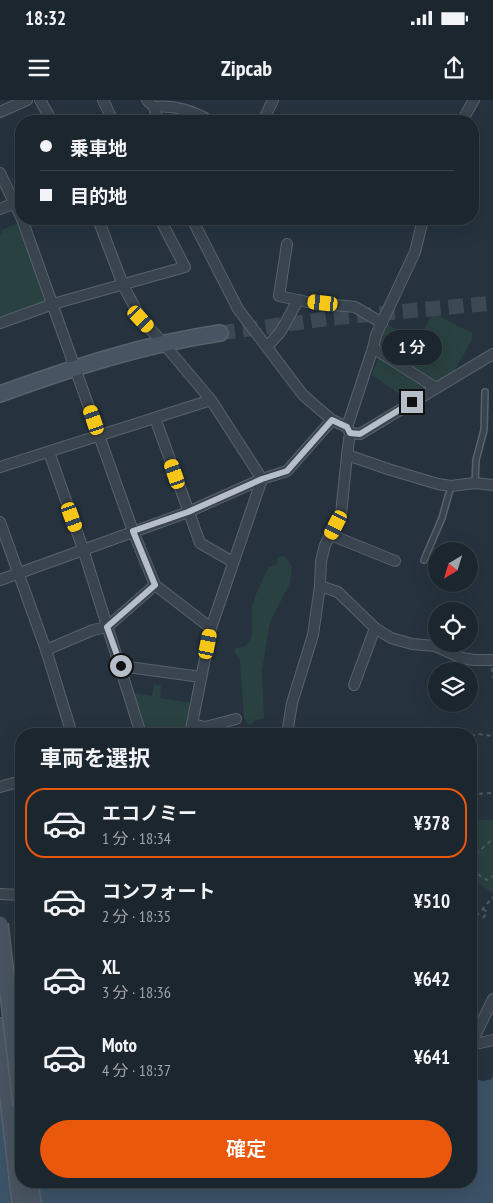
<!DOCTYPE html>
<html lang="ja">
<head>
<meta charset="utf-8">
<style>
	:root { --surface:#1c262e; --page:#252e36; --text:#f1f3f6; --muted:#a0a5aa; --line:#3a434a; --accent:#ea580c }
	body { margin:0; font-family:"PT Sans Narrow","Noto Sans JP",sans-serif; background:var(--page); color:var(--text); height:100vh; display:flex; flex-direction:column; font-size:19px; white-space:nowrap }
	* { box-sizing:border-box; margin:0 }
	p { font-size:16px; color:var(--muted) }
	.icon { flex:none; width:28px; height:28px; fill:none; stroke:currentColor; stroke-width:2; stroke-linecap:round; stroke-linejoin:round }
	.map { position:relative; flex:1; overflow:hidden }
	.drawer { position:absolute; left:15px; top:628px; width:462px; height:460px; display:flex; flex-direction:column; background:var(--surface); border-radius:20px; box-shadow:0 5px 20px #0002,0 0 0 1px var(--line) }
	.drawer>* { flex:none }
	.hud { position:absolute; left:15px; top:15px; width:464px; height:110px; border-radius:20px; box-shadow:0 5px 20px #0002,0 0 0 1px var(--line); display:grid; align-content:center; height:110px; padding:0 25px; background:var(--surface) }
	.needle { width:32px; rotate:218deg }
	.fabs { position:absolute; left:428px; top:442px; display:grid; gap:10px }
	.fabs a { display:grid; place-items:center; width:50px; height:50px; border-radius:50%; background:var(--surface); box-shadow:0 5px 20px #0002,0 0 0 1px var(--line); font-size:25px }
	.end { position:absolute; width:22px; height:22px; margin:-11px; border:6px solid #b6bfc9; background:#111; box-shadow:0 0 0 2px #111 }
	.from { border-radius:50% }
	.bubble { position:absolute; height:35px; border-radius:18px; background:var(--surface); box-shadow:0 5px 20px #0002,0 0 0 1px var(--line); font-size:16px; font-weight:600; line-height:35px; text-align:center }
	.car { position:absolute; width:15px; height:30px; margin:-15px -8px; border-radius:6px; box-shadow:0 0 4px 1px #0007; background:linear-gradient(#f5c518 24%,#345 0 40%,#f5c518 0 76%,#345 0 86%,#f5c518 0) }
	.hud b { display:flex; align-items:center; gap:18px; height:48px; font-size:19px }
	.hud b+b { border-top:1px solid var(--line) }
	.hud i { width:12px; height:12px; background:var(--text) }
	ul { padding:0; list-style:none }
	li { display:flex; align-items:center; gap:15px; height:70px; margin:0 10px 8px; padding:0 15px; border:2px solid transparent; border-radius:20px }
	li div { flex:1 }
	li b { display:block; font-size:19px }
	li em { font-style:normal; font-weight:600 }
	li.selected { border-color:var(--accent) }
	li>.icon { width:45px; height:45px; stroke-width:1.5 }
	h2 { padding:0 25px; font-size:22px; line-height:60px }
	.primary-button { display:flex; gap:10px; margin-top:auto; padding:10px 25px }
	.primary-button a { flex:1; height:58px; border-radius:30px; background:var(--accent); color:#fff; font-size:20px; font-weight:600; line-height:58px; text-align:center }
	.status { display:flex; justify-content:space-between; align-items:center; height:35px; padding:0 25px; background:var(--surface); direction:ltr }
	.status svg { height:14px; fill:currentColor }
	header { display:flex; justify-content:space-between; align-items:center; height:65px; padding:0 25px; background:var(--surface); font-size:22px; font-weight:600 }
	.map>svg:first-child { display:block }
	.green { fill:#294140 }
	.water { fill:#3c5266 }
	.lines { fill:none; stroke-linecap:round; stroke-linejoin:round }
	.secondary-tunnel { stroke:#3c4853; stroke-width:15; stroke-dasharray:15 8; stroke-linecap:butt }
	.lane-casing { stroke:#58626c; stroke-width:8 }
	.street-casing { stroke:#58626c; stroke-width:12 }
	.secondary-casing { stroke:#58626c; stroke-width:18 }
	.path { stroke:#485d5e; stroke-width:2; stroke-dasharray:4 4; stroke-linecap:butt }
	.lane { stroke:#3a444e; stroke-width:5 }
	.street { stroke:#3a444e; stroke-width:10 }
	.secondary { stroke:#485461; stroke-width:15 }
	.secondary-bridge-casing { stroke:#58626c; stroke-width:18; stroke-linecap:butt }
	.secondary-bridge { stroke:#485461; stroke-width:15 }
	.route { stroke:#b6bfc9; stroke-width:6 }
</style>
</head>
<body>
<div class="status"><b>18:32</b><svg viewBox="0 0 49 12"><path d="M0 12V9h3v3zM5 12V6h3v6zM10 12V3h3v9zM15 12V0h3v12zM26 1h20v11H26zM47 4h2v5h-2z"/></svg></div>
<header><svg class="icon" aria-label="menu" viewBox="0 0 24 24"><path d="M4 6h16M4 12h16M4 18h16"/></svg>Zipcab<svg class="icon" aria-label="share" viewBox="0 0 24 24"><path d="M12 15V3M7 8l5-5 5 5M5 13v7h14v-7"/></svg></header>
<div class="map">
<svg width="493" height="1103" viewBox="0 0 493 1103">
	<rect width="100%" height="100%" fill="#26333e"/>
	<g class="green">
		<path d="M 18,123 L 45,200 L 42,204 L 4,217 L 0,215 L 0,136 L 3,134 L 2,130 Z"/>
		<path d="M 433,213 L 472,233 L 472,240 L 454,271 L 437,282 L 382,248 L 379,242 L 387,224 L 418,242 Z"/>
		<path d="M 379,256 L 429,288 L 408,300 L 372,275 Z"/>
		<path d="M 285,456 L 292,467 L 290,483 L 270,522 L 262,571 L 264,618 L 254,621 L 251,625 L 248,625 L 244,618 L 240,561 L 234,551 L 236,548 C 259,547 250,523 252,509 C 254,495 263,480 268,467 L 277,464 L 277,457 Z"/>
		<path d="M 154,584 L 161,586 L 160,598 L 192,603 L 186,634 L 144,634 L 132,593 L 152,596 Z"/>
		<path d="M 471,720 L 493,720 L 493,793 L 471,779 Z"/>
	</g>
	<path class="water" d="M 21,928 L 21,1081 L 471,1081 L 471,978 L 483,981 L 492,979 L 493,974 L 493,1103 L 0,1103 L 0,930 Z"/>
	<g class="lines">
		<path class="secondary-tunnel" d="M 220,233 L 333,218 L 493,203"/>
		<g class="lane-casing">
			<g id="lane">
				<path d="M 475,383 L 476,360 L 484,330 L 485,292"/>
				<path d="M 424,460 L 442,418 L 451,386"/>
			</g>
		</g>
		<g class="street-casing">
			<g id="street">
				<path d="M 40,0 L 52,21"/>
				<path d="M 103,0 L 113,21"/>
				<path d="M 147,0 L 154,7 L 158,21"/>
				<path d="M 154,7 C 175,5 192,10 210,21"/>
				<path d="M 0,12 L 27,0"/>
				<path d="M 263,21 L 273,0"/>
				<path d="M 462,21 L 474,0"/>
				<path d="M 0,73 L 21,117"/>
				<path d="M 0,109 L 20,101"/>
				<path d="M 22,119 L 133,431 L 155,485 L 211,528"/>
				<path d="M 98,119 L 123,185 L 141,219 L 163,243 L 211,300 L 262,379"/>
				<path d="M 192,119 L 238,209 L 303,295 L 332,320 L 347,327"/>
				<path d="M 287,144 L 279,196 L 307,202 L 355,207 L 382,223"/>
				<path d="M 0,223 L 53,204 L 185,167 L 160,119"/>
				<path d="M 267,247 L 281,231 L 298,200"/>
				<path d="M 373,248 L 436,288"/>
				<path d="M 155,318 L 200,443 L 233,462"/>
				<path d="M 350,333 L 360,334 L 493,254"/>
				<path d="M 49,352 L 83,449 L 141,634"/>
				<path d="M 347,355 L 391,370 L 438,384 L 451,386 L 475,383 L 493,385"/>
				<path d="M 0,367 L 211,300"/>
				<path d="M 0,422 L 46,550 L 72,634"/>
				<path d="M 331,435 L 395,461"/>
				<path d="M 0,480 L 188,412 L 262,379 L 287,371 L 332,320"/>
				<path d="M 320,486 L 338,492 L 375,528 L 391,538 L 412,544 L 435,546 L 462,558 L 474,560 L 491,560"/>
				<path d="M 46,550 L 93,530 L 107,527 L 155,485"/>
				<path d="M 121,566 L 201,577"/>
				<path d="M 354,585 L 375,528"/>
				<path d="M 192,624 L 205,627 L 236,619"/>
				<path d="M 190,634 L 211,528 L 262,379"/>
				<path d="M 287,634 L 292,603 L 313,535 L 320,486 L 321,461 L 325,445 L 341,414 L 347,355 L 350,333 L 347,327 L 373,248 L 376,235 L 415,152 L 423,119"/>
				<path d="M 0,687 L 21,681"/>
				<path d="M 0,794 L 21,795"/>
				<path d="M 471,944 L 493,899"/>
				<path d="M 471,945 L 493,940"/>
			</g>
		</g>
		<g class="secondary-casing">
			<g id="secondary">
				<path d="M 0,294 C 72,268 144,244 220,233"/>
				<path d="M 0,926 L 20,1103"/>
				<path d="M 30,1081 L 33,1103"/>
			</g>
		</g>
		<g class="path">
			<path d="M 492,568 L 493,578"/>
			<path d="M 458,633 L 460,634"/>
			<path d="M 471,636 L 478,634 L 493,636"/>
			<path d="M 471,694 L 493,693"/>
			<path d="M 471,761 L 479,751 L 493,739"/>
			<path d="M 471,770 L 487,780 L 493,776"/>
			<path d="M 483,818 L 487,812 L 483,809"/>
			<path d="M 471,822 L 493,797"/>
			<path d="M 471,831 L 474,833"/>
		</g>
		<use href="#lane" class="lane"/>
		<use href="#street" class="street"/>
		<use href="#secondary" class="secondary"/>
		<g class="secondary-bridge-casing">
			<path id="secondary-bridge" d="M 0,824 L 21,1005"/>
		</g>
		<use href="#secondary-bridge" class="secondary-bridge"/>
	</g>
	<g class="lines">
		<path class="route" d="M 121,566 L 107,527 L 155,485 L 133,431 L 188,412 L 262,379 L 287,371 L 332,320 L 347,327 L 350,333 L 360,334 L 412,302"/>
	</g>
</svg>
<div class="fabs">
<a><svg class="needle" viewBox="-14 -14 28 28"><path d="M0-13l5 13h-10z" fill="#e53935"/><path d="M0 13l5-13h-10z" fill="#a0a5aa"/></svg></a>
<a><svg class="icon" aria-label="locate" viewBox="0 0 24 24"><circle cx="12" cy="12" r="6"/><path d="M12 2v4M12 18v4M2 12h4M18 12h4"/></svg></a>
<a><svg class="icon" aria-label="layers" viewBox="0 0 24 24"><path d="M12 4l9 5-9 5-9-5zM3 14l9 5 9-5"/></svg></a>
</div>
<i class="end from" style="left:121px;top:566px"></i>
<i class="end" style="left:412px;top:302px"></i>
<div class="bubble" style="left:382px;top:230px;width:60px">1 分</div>
<i class="car" style="left:323px;top:203px;rotate:276deg"></i>
<i class="car" style="left:141px;top:219px;rotate:137deg"></i>
<i class="car" style="left:94px;top:320px;rotate:341deg"></i>
<i class="car" style="left:175px;top:374px;rotate:341deg"></i>
<i class="car" style="left:72px;top:417px;rotate:160deg"></i>
<i class="car" style="left:336px;top:425px;rotate:207deg"></i>
<i class="car" style="left:208px;top:544px;rotate:11deg"></i>
<div class="hud">
<b><i class="from"></i>乗車地</b>
<b><i></i>目的地</b>
</div>
<section class="drawer">
<h2>車両を選択</h2>
<ul>
<li class="selected"><svg class="icon" aria-label="car" viewBox="0 0 24 24"><path d="M5 17H2v-5l4-1 3-4h7l3 4 3 1v5h-3M9 17h6M6 11h13"/><circle cx="7" cy="17" r="2"/><circle cx="17" cy="17" r="2"/></svg><div><b>エコノミー</b><p>1 分 · 18:34</p></div><em>¥378</em></li>
<li><svg class="icon" aria-label="car" viewBox="0 0 24 24"><path d="M5 17H2v-5l4-1 3-4h7l3 4 3 1v5h-3M9 17h6M6 11h13"/><circle cx="7" cy="17" r="2"/><circle cx="17" cy="17" r="2"/></svg><div><b>コンフォート</b><p>2 分 · 18:35</p></div><em>¥510</em></li>
<li><svg class="icon" aria-label="car" viewBox="0 0 24 24"><path d="M5 17H2v-5l4-1 3-4h7l3 4 3 1v5h-3M9 17h6M6 11h13"/><circle cx="7" cy="17" r="2"/><circle cx="17" cy="17" r="2"/></svg><div><b>XL</b><p>3 分 · 18:36</p></div><em>¥642</em></li>
<li><svg class="icon" aria-label="car" viewBox="0 0 24 24"><path d="M5 17H2v-5l4-1 3-4h7l3 4 3 1v5h-3M9 17h6M6 11h13"/><circle cx="7" cy="17" r="2"/><circle cx="17" cy="17" r="2"/></svg><div><b>Moto</b><p>4 分 · 18:37</p></div><em>¥641</em></li>
</ul>
<div class="primary-button"><a>確定</a></div>
</section>
</div>
</body>
</html>
